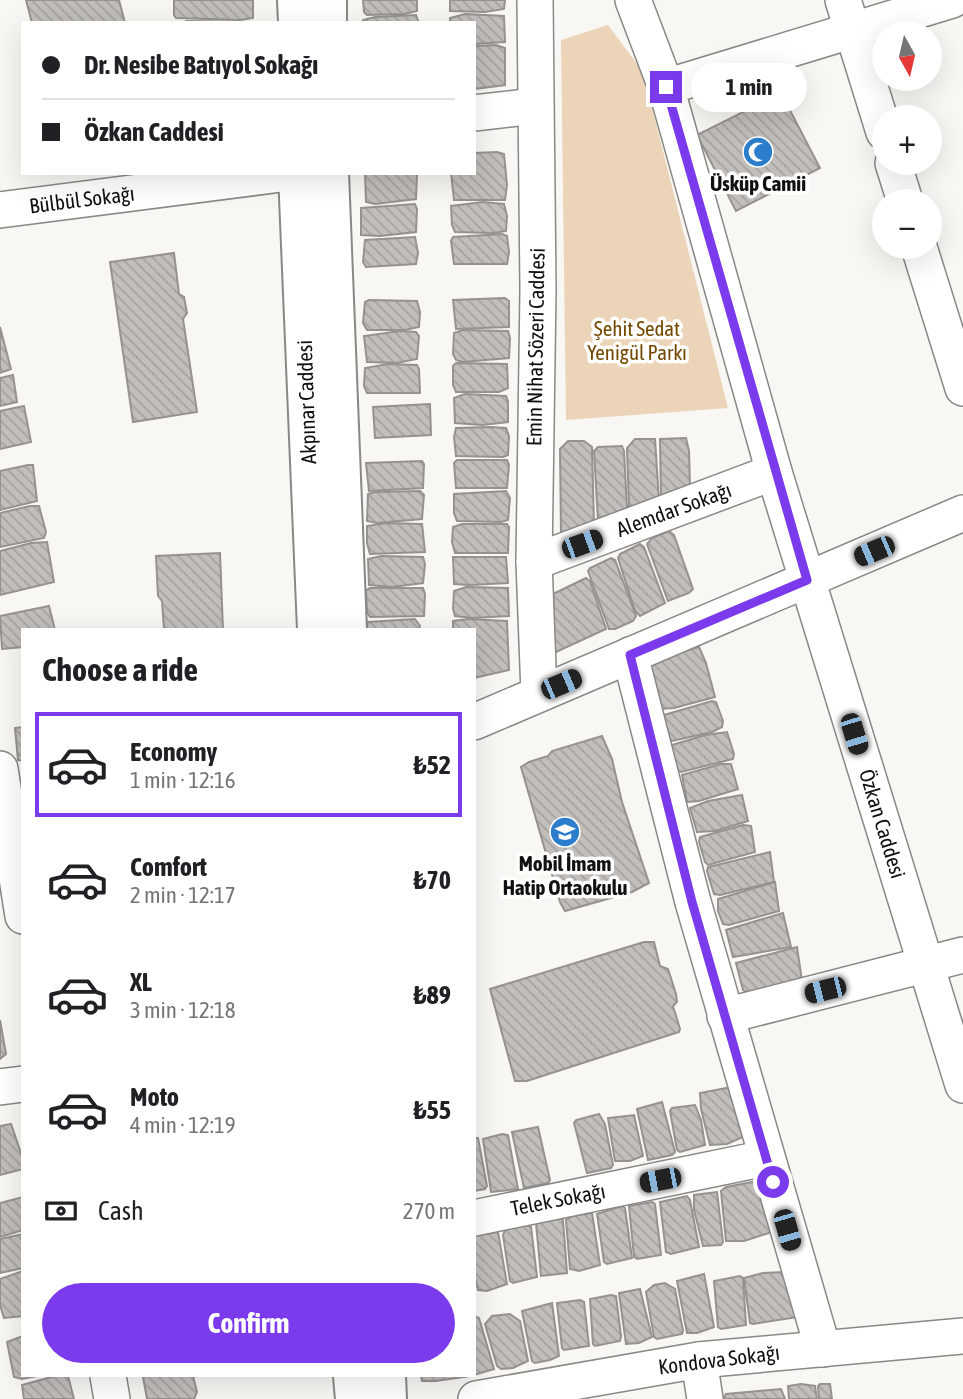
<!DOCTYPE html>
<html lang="en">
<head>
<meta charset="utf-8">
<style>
	:root { --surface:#fff; --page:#f6f6f6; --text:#202124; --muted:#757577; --line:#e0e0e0; --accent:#7c3aed }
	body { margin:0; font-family:"Asap Condensed",sans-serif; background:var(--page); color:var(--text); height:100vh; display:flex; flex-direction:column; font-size:26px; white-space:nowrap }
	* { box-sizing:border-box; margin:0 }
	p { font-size:23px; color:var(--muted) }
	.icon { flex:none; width:38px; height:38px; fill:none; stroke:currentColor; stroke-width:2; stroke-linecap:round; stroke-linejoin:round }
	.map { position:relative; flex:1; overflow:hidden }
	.details { position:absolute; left:21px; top:628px; width:455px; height:749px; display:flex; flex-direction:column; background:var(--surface); border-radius:0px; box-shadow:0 7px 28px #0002 }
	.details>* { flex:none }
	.top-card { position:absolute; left:21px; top:21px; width:455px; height:154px; border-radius:0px; box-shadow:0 7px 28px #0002; display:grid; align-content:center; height:154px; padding:0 21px; background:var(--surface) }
	.needle { width:46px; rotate:172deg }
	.fabs { position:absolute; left:872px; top:21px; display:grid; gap:14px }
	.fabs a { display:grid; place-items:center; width:70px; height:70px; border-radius:50%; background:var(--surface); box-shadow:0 7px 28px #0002; font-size:35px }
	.end { position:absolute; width:32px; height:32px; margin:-16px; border:9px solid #7c3aed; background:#fff; box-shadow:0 0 0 4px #fff }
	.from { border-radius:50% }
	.bubble { position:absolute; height:49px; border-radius:24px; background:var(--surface); box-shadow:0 7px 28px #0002; font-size:23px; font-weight:700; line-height:49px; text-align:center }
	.car { position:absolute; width:21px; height:42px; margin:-21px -10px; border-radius:9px; box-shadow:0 0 5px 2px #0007; background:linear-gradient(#222 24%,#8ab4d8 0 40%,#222 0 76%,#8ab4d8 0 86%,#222 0) }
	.top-card b { display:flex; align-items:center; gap:24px; height:66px; font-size:26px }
	.top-card b+b { border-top:2px solid var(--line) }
	.top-card i { width:18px; height:18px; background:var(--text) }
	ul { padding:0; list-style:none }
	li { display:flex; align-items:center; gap:21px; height:105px; margin:0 14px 10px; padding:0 7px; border:4px solid transparent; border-radius:0px }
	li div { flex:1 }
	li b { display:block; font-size:26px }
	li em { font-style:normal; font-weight:700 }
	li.active { border-color:var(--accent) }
	li>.icon { width:63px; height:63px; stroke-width:1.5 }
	h2 { padding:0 21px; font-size:32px; line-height:84px }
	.pay { display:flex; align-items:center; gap:18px; height:77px; padding:0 21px; font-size:26px }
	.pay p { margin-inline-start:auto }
	.button { display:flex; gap:14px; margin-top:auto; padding:14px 21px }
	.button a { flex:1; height:80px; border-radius:42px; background:var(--accent); color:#fff; font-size:28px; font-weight:700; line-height:80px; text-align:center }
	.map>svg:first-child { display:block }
	.green { fill:#ecd4b8 }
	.building { fill:url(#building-back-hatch); stroke:#95928f; stroke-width:2 }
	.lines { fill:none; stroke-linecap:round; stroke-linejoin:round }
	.minor-casing { stroke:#8a8885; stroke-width:38 }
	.major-casing { stroke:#8a8885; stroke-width:42 }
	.minor { stroke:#fff; stroke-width:35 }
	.major { stroke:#fff; stroke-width:38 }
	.route { stroke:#7c3aed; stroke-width:9 }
	.labels { text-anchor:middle; stroke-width:7; stroke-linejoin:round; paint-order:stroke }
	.poi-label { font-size:21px; font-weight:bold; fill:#11100f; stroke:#fff }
	.street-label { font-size:21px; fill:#11100f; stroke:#fff }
	.park-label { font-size:21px; fill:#744800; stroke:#fff }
</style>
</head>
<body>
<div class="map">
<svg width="963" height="1399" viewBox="0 0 963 1399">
	<defs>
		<pattern id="building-back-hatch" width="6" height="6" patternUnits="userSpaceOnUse" patternTransform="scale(1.75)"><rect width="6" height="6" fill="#c1bebb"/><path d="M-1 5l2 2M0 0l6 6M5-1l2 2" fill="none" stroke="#a5a2a0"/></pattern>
	</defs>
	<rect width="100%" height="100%" fill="#f9f7f3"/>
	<path class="green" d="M 608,25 L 643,72 L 728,408 L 566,420 L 561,40 Z"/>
	<g class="building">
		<path d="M 26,0 L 119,0 L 125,23 L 32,23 Z"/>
		<path d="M 174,0 L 253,0 L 253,18 L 240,20 L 176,18 L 174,15 Z"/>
		<path d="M 363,0 L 417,0 L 417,11 L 404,14 L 367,15 L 364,12 Z"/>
		<path d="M 450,0 L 505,0 L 504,9 L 485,12 L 450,11 Z"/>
		<path d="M 465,14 L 504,16 L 505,42 L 474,44 L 474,23 L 450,23 L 450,18 Z"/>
		<path d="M 416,15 L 419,23 L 363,23 L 363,20 L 375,17 Z"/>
		<path d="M 186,21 L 252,22 L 252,23 L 184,23 Z"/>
		<path d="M 496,45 L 505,48 L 505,85 L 474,89 L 474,46 Z"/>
		<path d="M 781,93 L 820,168 L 736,211 L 697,135 Z"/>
		<path d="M 497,152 L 504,154 L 507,185 L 505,200 L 454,200 L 451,173 L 474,173 L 474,153 Z"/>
		<path d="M 365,173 L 417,173 L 416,199 L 375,204 L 366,202 Z"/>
		<path d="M 483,202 L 504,204 L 507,216 L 506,231 L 494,233 L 455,232 L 452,225 L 451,206 Z"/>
		<path d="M 415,204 L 417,209 L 416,232 L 380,236 L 361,235 L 361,208 Z"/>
		<path d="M 502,234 L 507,236 L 509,252 L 507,264 L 454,264 L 451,241 L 453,237 Z"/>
		<path d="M 415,237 L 418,253 L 416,264 L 366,267 L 363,262 L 365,240 Z"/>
		<path d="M 174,253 L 179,294 L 184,297 L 187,313 L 183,319 L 197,412 L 133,422 L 110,262 Z"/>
		<path d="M 505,298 L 509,301 L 509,327 L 456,329 L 453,300 Z"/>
		<path d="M 369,300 L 417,301 L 420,312 L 419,327 L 405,330 L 367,330 L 363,323 L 365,302 Z"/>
		<path d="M 0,327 L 11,369 L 0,373 Z"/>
		<path d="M 463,330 L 508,331 L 510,338 L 509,358 L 463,362 L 456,360 L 453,354 L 454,333 Z"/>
		<path d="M 400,331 L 416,332 L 419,336 L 417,359 L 397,363 L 367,362 L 364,336 Z"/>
		<path d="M 456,363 L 507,364 L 508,388 L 499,392 L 456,392 L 453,385 L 453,366 Z"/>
		<path d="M 388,364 L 417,365 L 419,369 L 420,393 L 367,393 L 364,386 L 365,368 Z"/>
		<path d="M 13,375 L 17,402 L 0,406 L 0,378 Z"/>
		<path d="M 465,394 L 506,396 L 508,401 L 508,422 L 482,425 L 455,423 L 454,398 Z"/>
		<path d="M 430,404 L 431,435 L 375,438 L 373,407 Z"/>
		<path d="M 24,406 L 31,442 L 0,449 L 0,411 Z"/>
		<path d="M 490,427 L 506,428 L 509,436 L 508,455 L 503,457 L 456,456 L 454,437 L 456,428 Z"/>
		<path d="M 686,438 L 689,451 L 690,488 L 661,498 L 660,439 Z"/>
		<path d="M 635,439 L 655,439 L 659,501 L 629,509 L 627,448 Z"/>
		<path d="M 568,441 L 584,441 L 592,447 L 594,525 L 561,534 L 560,449 Z"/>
		<path d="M 622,446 L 624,451 L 627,508 L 623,516 L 598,521 L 594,451 L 598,447 Z"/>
		<path d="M 457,460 L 507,460 L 509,465 L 507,488 L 456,488 L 454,463 Z"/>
		<path d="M 422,461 L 424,464 L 423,488 L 369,491 L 366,463 Z"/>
		<path d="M 28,465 L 33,465 L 37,501 L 0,510 L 0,471 Z"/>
		<path d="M 420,491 L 424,495 L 422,519 L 377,523 L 367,521 L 368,494 L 375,492 Z"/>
		<path d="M 506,491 L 510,498 L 508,520 L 501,522 L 457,521 L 454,513 L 454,494 Z"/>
		<path d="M 30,506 L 39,506 L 46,532 L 44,538 L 0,547 L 0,513 Z"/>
		<path d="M 386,523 L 422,524 L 425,552 L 370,554 L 367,543 L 367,526 Z"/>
		<path d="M 462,524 L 507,524 L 509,527 L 508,553 L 455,553 L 452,542 L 453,527 Z"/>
		<path d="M 669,531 L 674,535 L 693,589 L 689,593 L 668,601 L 647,544 L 652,538 Z"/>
		<path d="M 47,542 L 54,582 L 0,595 L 0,551 L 31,543 Z"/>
		<path d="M 640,544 L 644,547 L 665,603 L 640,616 L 635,611 L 618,558 L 620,554 Z"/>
		<path d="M 220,553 L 223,630 L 164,630 L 162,601 L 158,596 L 156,556 Z"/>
		<path d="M 381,556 L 423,557 L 425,564 L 423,583 L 392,587 L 369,585 L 368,559 Z"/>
		<path d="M 453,557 L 506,557 L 508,583 L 470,585 L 454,584 Z"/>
		<path d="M 611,558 L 615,560 L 636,616 L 633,621 L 615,629 L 609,629 L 588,571 L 590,568 Z"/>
		<path d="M 586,578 L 590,581 L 606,629 L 556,652 L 553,649 L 553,594 Z"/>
		<path d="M 466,587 L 508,588 L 509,616 L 472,618 L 455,616 L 453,609 L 454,591 Z"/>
		<path d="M 370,588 L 423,588 L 425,594 L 424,616 L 370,617 L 367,612 L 366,590 Z"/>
		<path d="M 49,606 L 55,630 L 23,630 L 23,647 L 2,649 L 0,616 Z"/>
		<path d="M 415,619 L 420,626 L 419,630 L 366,630 L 368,622 Z"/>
		<path d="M 469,619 L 507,621 L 509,670 L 474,678 L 474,630 L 453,630 L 453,621 Z"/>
		<path d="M 699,647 L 706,663 L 715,697 L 674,708 L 660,709 L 648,664 L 656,659 Z"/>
		<path d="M 712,701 L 716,702 L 723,721 L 722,727 L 712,732 L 672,741 L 668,739 L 664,715 Z"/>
		<path d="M 23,727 L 23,761 L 18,760 L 15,728 Z"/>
		<path d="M 727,732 L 734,754 L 733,759 L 681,772 L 678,770 L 671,750 L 672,745 L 705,735 Z"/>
		<path d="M 602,736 L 612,759 L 622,802 L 649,883 L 632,892 L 565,911 L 560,902 L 521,767 L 529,762 L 548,756 L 552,751 Z"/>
		<path d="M 721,764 L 731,764 L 738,789 L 699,801 L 687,802 L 682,775 Z"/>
		<path d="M 742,795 L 748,821 L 715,831 L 697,832 L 690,808 L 708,801 Z"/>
		<path d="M 743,825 L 751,826 L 755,852 L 708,865 L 705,862 L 699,842 L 700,837 Z"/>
		<path d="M 770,852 L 774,882 L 720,895 L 714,894 L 707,871 L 708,867 Z"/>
		<path d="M 775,882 L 779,911 L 729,925 L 723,924 L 718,911 L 718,899 Z"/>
		<path d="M 783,913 L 791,947 L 733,957 L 726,930 Z"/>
		<path d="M 644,942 L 654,942 L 660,966 L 668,969 L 676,994 L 677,1002 L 673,1006 L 680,1029 L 679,1032 L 527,1081 L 515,1081 L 490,989 Z"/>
		<path d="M 797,947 L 802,981 L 747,993 L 743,990 L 736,963 Z"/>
		<path d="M 0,1020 L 6,1054 L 0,1059 Z"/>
		<path d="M 726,1088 L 730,1089 L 743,1137 L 727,1144 L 710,1145 L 701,1109 L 700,1093 Z"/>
		<path d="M 662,1102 L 675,1152 L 672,1155 L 648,1160 L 637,1109 Z"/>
		<path d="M 695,1105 L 701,1120 L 705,1145 L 680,1152 L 677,1150 L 670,1111 L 672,1108 Z"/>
		<path d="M 599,1114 L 605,1124 L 613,1165 L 611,1168 L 587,1173 L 574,1123 L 576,1120 Z"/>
		<path d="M 634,1115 L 643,1156 L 630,1161 L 615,1161 L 608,1118 Z"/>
		<path d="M 11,1124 L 22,1156 L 23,1169 L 0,1175 L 0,1126 Z"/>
		<path d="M 538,1127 L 550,1180 L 548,1183 L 524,1188 L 512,1132 Z"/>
		<path d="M 502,1134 L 508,1135 L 518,1189 L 491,1192 L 483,1139 Z"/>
		<path d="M 474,1138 L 478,1138 L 487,1186 L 485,1189 L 474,1191 Z"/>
		<path d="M 758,1181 L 775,1231 L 744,1241 L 726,1241 L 721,1191 L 726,1187 Z"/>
		<path d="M 717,1192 L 723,1242 L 721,1245 L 703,1246 L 694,1210 L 694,1195 Z"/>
		<path d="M 687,1196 L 690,1200 L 699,1247 L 671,1254 L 666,1252 L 660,1202 Z"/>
		<path d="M 23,1197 L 23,1230 L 0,1237 L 0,1203 Z"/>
		<path d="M 652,1202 L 655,1204 L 661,1255 L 637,1259 L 634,1257 L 629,1206 Z"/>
		<path d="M 622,1206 L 625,1208 L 632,1258 L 607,1264 L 604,1262 L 597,1214 Z"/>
		<path d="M 592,1213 L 600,1265 L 579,1271 L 570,1269 L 566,1220 L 572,1216 Z"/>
		<path d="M 560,1218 L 563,1220 L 567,1273 L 541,1276 L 536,1223 Z"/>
		<path d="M 526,1225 L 531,1227 L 537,1277 L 513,1283 L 510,1281 L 503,1235 L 505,1230 Z"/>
		<path d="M 498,1232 L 507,1284 L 487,1291 L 478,1290 L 474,1274 L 474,1236 Z"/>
		<path d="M 23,1234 L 23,1268 L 0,1273 L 0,1239 Z"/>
		<path d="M 23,1271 L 23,1316 L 4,1318 L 0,1305 L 0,1279 Z"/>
		<path d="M 784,1272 L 798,1317 L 753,1324 L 750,1323 L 744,1278 L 763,1273 Z"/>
		<path d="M 704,1274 L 714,1327 L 697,1333 L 687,1333 L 677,1281 Z"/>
		<path d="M 740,1276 L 743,1278 L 746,1325 L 721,1329 L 718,1327 L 714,1281 Z"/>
		<path d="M 665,1283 L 675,1289 L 683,1331 L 682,1334 L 657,1339 L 654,1337 L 646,1292 L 654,1285 Z"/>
		<path d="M 640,1289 L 652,1337 L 639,1343 L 626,1344 L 619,1293 Z"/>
		<path d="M 611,1295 L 616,1296 L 621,1336 L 620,1341 L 595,1346 L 593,1344 L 590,1299 Z"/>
		<path d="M 580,1300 L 584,1302 L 589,1346 L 564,1350 L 562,1348 L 557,1303 Z"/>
		<path d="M 552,1303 L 559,1356 L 550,1360 L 535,1363 L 532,1361 L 522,1311 Z"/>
		<path d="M 510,1314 L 520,1321 L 528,1361 L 513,1368 L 501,1369 L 497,1366 L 485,1324 L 492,1316 Z"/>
		<path d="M 474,1316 L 479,1318 L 494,1369 L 474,1375 Z"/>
		<path d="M 23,1336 L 23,1376 L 37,1376 L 22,1379 L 14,1377 L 7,1342 Z"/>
		<path d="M 55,1376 L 68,1376 L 74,1399 L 24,1399 L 22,1385 Z"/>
		<path d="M 147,1376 L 193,1376 L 197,1392 L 194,1399 L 147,1399 L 143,1377 Z"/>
		<path d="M 421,1376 L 470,1376 L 436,1381 L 422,1381 Z"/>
		<path d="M 801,1384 L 815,1386 L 817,1399 L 789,1399 L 788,1386 Z"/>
		<path d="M 820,1384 L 830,1384 L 832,1399 L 819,1399 L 818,1386 Z"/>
		<path d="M 781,1389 L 785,1399 L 723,1399 L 726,1394 Z"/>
	</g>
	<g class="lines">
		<g class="minor-casing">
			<g id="minor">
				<path d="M 535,0 L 538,290 L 534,562 L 539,694"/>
				<path d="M 633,0 L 666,87 L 774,472 L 963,1085"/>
				<path d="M 843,0 L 884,132"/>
				<path d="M 666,87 L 952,0"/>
				<path d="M 474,113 L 535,106"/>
				<path d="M 893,163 L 905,201"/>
				<path d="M 0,210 L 289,173"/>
				<path d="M 919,247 L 963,388"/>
				<path d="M 534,562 L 774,472"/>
				<path d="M 630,655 L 693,902 L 823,1349"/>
				<path d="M 474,722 L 963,513"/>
				<path d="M 0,769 L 23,916"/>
				<path d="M 725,1016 L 963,955"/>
				<path d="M 0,1087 L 23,1084"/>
				<path d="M 474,1218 L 766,1158"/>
				<path d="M 699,1360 L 705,1399"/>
				<path d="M 108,1376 L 112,1399"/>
				<path d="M 476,1399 L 699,1360 L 963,1336"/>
			</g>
		</g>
		<g class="major-casing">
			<g id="major">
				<path d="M 297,0 L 298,23"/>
				<path d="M 327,0 L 327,23"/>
				<path d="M 298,173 L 317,630"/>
				<path d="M 329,173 L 347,630"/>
				<path d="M 353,1376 L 355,1399"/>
				<path d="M 386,1376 L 387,1399"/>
			</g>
		</g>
		<use href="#minor" class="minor"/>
		<use href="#major" class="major"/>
	</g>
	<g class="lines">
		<path class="route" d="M 666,87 L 807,580 L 630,655 L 692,902 L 773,1182"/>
	</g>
	<defs>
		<g id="mosque-disc" transform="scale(1.575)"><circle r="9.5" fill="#2c7ecd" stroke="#fff"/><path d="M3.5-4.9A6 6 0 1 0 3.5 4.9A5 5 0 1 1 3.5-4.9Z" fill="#fff"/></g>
		<g id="school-disc" transform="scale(1.575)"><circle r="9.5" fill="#2c7ecd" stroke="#fff"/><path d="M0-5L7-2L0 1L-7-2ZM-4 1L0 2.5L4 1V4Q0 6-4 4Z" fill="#fff"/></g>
	</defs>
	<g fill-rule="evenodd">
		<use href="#mosque-disc" x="758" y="152"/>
		<use href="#school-disc" x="565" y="832"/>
	</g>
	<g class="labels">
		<g class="poi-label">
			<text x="758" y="191">Üsküp Camii</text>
			<text x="565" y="871">Mobil İmam<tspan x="565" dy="24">Hatip Ortaokulu</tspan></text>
		</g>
		<g class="street-label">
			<text transform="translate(82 200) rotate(-7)" y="7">Bülbül Sokağı</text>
			<text transform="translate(536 347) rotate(-89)" y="7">Emin Nihat Sözeri Caddesi</text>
			<text transform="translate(307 402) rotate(-92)" y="7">Akpınar Caddesi</text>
			<text transform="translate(674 510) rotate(-20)" y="7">Alemdar Sokağı</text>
			<text transform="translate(882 824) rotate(73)" y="7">Özkan Caddesi</text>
			<text transform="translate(558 1200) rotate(-11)" y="7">Telek Sokağı</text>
			<text transform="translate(719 1360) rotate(-7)" y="7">Kondova Sokağı</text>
		</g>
		<g class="park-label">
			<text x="637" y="336">Şehit Sedat<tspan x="637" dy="24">Yenigül Parkı</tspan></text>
		</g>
	</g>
</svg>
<div class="fabs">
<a><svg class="needle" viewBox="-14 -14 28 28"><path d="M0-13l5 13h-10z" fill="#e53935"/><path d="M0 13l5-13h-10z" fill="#757577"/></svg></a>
<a>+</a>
<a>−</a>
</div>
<i class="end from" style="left:773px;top:1182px"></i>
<i class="end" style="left:666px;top:87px"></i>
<div class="bubble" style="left:691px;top:63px;width:116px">1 min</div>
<i class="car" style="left:582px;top:544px;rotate:70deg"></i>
<i class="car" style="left:874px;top:551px;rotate:247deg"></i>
<i class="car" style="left:561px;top:684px;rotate:67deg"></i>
<i class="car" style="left:854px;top:734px;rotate:163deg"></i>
<i class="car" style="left:825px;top:990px;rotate:256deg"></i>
<i class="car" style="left:660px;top:1180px;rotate:259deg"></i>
<i class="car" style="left:787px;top:1230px;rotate:164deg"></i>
<div class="top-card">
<b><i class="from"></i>Dr. Nesibe Batıyol Sokağı</b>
<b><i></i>Özkan Caddesi</b>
</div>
<section class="details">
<h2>Choose a ride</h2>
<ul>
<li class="active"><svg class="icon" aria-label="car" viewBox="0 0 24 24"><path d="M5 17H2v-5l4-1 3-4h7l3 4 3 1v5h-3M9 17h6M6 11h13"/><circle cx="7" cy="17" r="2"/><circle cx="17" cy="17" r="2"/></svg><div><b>Economy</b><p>1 min · 12:16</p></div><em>₺52</em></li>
<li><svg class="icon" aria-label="car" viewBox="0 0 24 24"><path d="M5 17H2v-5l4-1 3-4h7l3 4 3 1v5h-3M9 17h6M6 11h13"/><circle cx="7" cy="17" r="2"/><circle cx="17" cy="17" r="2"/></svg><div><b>Comfort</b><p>2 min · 12:17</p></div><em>₺70</em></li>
<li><svg class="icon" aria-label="car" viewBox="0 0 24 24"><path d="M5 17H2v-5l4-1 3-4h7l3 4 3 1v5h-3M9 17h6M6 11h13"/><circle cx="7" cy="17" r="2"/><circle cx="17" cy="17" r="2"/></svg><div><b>XL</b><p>3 min · 12:18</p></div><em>₺89</em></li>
<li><svg class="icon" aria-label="car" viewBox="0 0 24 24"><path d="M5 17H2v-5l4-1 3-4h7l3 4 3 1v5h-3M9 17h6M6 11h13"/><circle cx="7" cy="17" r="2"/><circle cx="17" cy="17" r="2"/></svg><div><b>Moto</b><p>4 min · 12:19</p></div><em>₺55</em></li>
</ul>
<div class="pay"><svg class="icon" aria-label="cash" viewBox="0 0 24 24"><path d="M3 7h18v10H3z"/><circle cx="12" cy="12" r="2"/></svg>Cash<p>270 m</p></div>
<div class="button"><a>Confirm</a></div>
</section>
</div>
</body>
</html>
